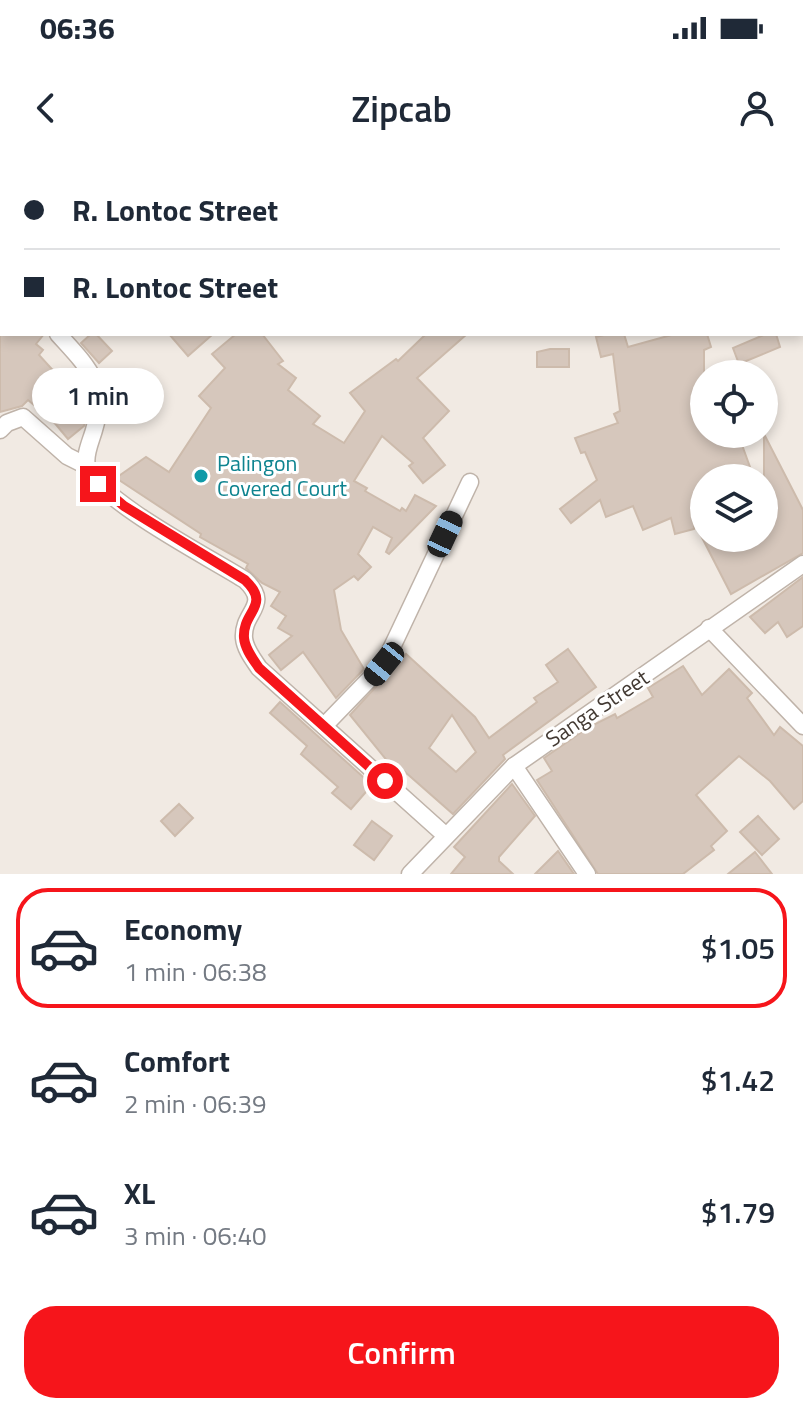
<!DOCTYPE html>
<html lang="en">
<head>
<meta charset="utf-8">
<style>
	:root { --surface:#fff; --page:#f2f2f3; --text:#1f2937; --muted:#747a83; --line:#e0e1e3; --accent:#f6151b }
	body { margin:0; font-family:"Titillium Web",sans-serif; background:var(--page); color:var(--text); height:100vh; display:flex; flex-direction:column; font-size:30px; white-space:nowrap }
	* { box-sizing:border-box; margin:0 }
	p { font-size:26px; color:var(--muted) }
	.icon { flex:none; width:44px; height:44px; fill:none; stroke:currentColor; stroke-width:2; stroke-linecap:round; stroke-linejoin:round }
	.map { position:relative; height:714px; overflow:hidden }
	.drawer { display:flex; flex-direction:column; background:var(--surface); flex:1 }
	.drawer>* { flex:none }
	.hud { position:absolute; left:0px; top:0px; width:804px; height:176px; box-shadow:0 4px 12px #0003; display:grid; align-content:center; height:176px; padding:0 24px; background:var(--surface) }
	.controls { position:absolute; left:690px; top:200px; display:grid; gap:16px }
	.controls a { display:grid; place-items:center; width:88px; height:88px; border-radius:50%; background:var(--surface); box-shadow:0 4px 12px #0003; font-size:40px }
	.end { position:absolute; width:36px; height:36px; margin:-18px; border:10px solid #f6151b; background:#fff; box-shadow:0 0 0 4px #fff }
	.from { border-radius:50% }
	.bubble { position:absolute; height:56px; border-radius:28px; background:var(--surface); box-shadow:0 4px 12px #0003; font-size:26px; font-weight:600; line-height:56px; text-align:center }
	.car { position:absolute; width:24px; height:48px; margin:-24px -12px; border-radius:10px; box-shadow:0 0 6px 2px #0007; background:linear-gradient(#222 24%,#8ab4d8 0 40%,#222 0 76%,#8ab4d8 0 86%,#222 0) }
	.hud b { display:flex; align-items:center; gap:28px; height:76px; font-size:30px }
	.hud b+b { border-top:2px solid var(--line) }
	.hud i { width:20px; height:20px; background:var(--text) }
	ul { padding:14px 0 0; list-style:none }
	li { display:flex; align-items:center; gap:24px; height:120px; margin:0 16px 12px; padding:0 8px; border:4px solid transparent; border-radius:32px }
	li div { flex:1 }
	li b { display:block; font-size:30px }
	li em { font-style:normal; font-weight:600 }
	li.selected { border-color:var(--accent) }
	li>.icon { width:72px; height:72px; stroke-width:1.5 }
	.primary-button { display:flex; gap:16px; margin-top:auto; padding:16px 24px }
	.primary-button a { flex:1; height:92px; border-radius:32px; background:var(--accent); color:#fff; font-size:32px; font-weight:600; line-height:92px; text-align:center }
	.status { display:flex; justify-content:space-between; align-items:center; height:56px; padding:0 40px; background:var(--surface); direction:ltr }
	.status svg { height:22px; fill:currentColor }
	header { display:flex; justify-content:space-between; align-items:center; height:104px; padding:0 24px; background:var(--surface); font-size:36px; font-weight:600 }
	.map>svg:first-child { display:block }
	.building { fill:#d6c7bc; stroke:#cdbbac; stroke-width:2; fill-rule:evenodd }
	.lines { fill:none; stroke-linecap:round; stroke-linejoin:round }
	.service-casing { stroke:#bfb3a9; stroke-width:11 }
	.minor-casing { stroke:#bfb3a9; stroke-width:19 }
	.service { stroke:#fff; stroke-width:8 }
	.minor { stroke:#fff; stroke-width:16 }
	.route { stroke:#f6151b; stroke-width:10 }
	.culture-dot { fill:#0f9aa8; stroke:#fff; stroke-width:3 }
	.labels { text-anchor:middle; stroke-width:6; stroke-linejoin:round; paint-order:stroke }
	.culture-label { font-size:22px; fill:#0d838f; stroke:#fff; text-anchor:start }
	.street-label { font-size:22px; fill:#433a33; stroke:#fff }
</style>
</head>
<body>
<div class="status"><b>06:36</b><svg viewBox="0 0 49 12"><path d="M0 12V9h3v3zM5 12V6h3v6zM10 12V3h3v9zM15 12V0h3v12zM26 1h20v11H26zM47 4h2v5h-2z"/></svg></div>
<header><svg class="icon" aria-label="back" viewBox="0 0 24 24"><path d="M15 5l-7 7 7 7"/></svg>Zipcab<svg class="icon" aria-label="person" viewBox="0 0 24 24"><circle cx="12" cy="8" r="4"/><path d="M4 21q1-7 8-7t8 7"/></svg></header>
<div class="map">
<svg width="803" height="714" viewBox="0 0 803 714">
	<rect width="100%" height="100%" fill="#f1eae3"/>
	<g class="building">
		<path d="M 0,174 L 44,174 L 36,184 L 43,190 L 39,195 L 79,239 L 74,244 L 86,258 L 84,266 L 68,279 L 38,243 L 35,246 L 28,240 L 22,246 L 0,252 Z"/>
		<path d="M 91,174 L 96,174 L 112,191 L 99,203 L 81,183 Z"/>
		<path d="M 169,174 L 213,174 L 188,196 Z"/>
		<path d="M 236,174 L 262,174 L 283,201 L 278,204 L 296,218 L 288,230 L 320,256 L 313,264 L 344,283 L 365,251 L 350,233 L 396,199 L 398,201 L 426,174 L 467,174 L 417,218 L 449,251 L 423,278 L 445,305 L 423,323 L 409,306 L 413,303 L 382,276 L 354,321 L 367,328 L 365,331 L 400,351 L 402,348 L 406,351 L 415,335 L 436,346 L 389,394 L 386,392 L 392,378 L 373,367 L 358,394 L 371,407 L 358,420 L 354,416 L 334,430 L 341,470 L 364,509 L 336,538 L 303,492 L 281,510 L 269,495 L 292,476 L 278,468 L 286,456 L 271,446 L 280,432 L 262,423 L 246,408 L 248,404 L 200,377 L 201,374 L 116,318 L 146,297 L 169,312 L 211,248 L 199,236 L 225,208 L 212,194 Z"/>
		<path d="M 608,174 L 624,174 L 628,187 L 675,174 L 707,174 L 711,187 L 704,190 L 704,274 L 738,274 L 754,318 L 704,318 L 704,378 L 764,378 L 764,274 L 803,350 L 803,393 L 731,434 L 694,362 L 694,369 L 675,374 L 671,358 L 643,370 L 633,346 L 606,357 L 600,340 L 571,363 L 560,349 L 597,320 L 585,292 L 581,293 L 575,278 L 618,263 L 614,254 L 620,251 L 613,194 L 601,197 L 596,177 Z"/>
		<path d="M 766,174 L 776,174 L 780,187 L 739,204 L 733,188 Z"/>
		<path d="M 550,189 L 569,189 L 569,207 L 537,207 L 537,192 Z"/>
		<path d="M 803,417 L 803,466 L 787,477 L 778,462 L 765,473 L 750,457 Z"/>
		<path d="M 568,489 L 596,527 L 503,595 L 505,599 L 453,654 L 396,604 L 393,608 L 350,555 L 406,494 L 475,557 L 489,578 L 537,542 L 534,538 L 558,522 L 546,505 ZM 452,555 L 476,592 L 456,612 L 429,588 Z"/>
		<path d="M 683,506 L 702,535 L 729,509 L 752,533 L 747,538 L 774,575 L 780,567 L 803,586 L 803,641 L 794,649 L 770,621 L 739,596 L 696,635 L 727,671 L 711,686 L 714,690 L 683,714 L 598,714 L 537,620 L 552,611 L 544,598 L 589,567 L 615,554 L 617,558 L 653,537 L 648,528 Z"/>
		<path d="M 280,542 L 372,625 L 351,649 L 332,633 L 338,627 L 301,594 L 307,586 L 270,553 Z"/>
		<path d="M 512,624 L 535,656 L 499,697 L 499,701 L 513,714 L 451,714 L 465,697 L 454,687 Z"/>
		<path d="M 179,644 L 193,658 L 175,676 L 161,661 Z"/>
		<path d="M 758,656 L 779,679 L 762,695 L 740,672 Z"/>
		<path d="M 372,661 L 392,676 L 374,700 L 354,685 Z"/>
		<path d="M 558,691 L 574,714 L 535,714 Z"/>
		<path d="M 755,692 L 772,714 L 728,714 Z"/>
	</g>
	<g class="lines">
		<g class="service-casing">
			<path id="service" d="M 802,75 L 803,75"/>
		</g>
		<g class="minor-casing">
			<g id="minor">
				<path d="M 732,0 L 733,2"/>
				<path d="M 155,2 L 156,0"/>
				<path d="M 499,2 L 502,0"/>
				<path d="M 802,159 L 803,162"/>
				<path d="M 58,174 C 87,206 108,224 94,270 C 91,281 84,295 87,306 C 95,339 214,400 245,420 C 272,446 242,451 244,478 C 245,489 253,499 259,508 L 445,675"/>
				<path d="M 0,270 L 7,263 L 23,257 L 67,296 L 87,306"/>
				<path d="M 709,468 L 803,566"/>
				<path d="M 324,566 L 384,504 L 470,322"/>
				<path d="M 514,606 L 587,714"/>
				<path d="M 410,714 L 514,606 L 803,404"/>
			</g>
		</g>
		<use href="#service" class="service"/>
		<use href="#minor" class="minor"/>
	</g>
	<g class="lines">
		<path class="route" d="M 98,324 L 124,346 L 245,420 C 272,446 242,451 244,478 C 245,489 253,499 259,508 L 385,621"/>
	</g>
	<circle class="culture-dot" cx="201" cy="316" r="8"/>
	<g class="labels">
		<g class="culture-label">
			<text x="217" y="311">Palingon<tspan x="217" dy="25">Covered Court</tspan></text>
		</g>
		<g class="street-label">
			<text transform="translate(597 548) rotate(-34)" y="8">Sanga Street</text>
		</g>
	</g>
</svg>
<div class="controls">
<a><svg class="icon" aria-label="locate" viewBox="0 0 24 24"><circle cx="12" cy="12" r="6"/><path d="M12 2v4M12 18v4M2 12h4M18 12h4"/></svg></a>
<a><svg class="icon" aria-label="layers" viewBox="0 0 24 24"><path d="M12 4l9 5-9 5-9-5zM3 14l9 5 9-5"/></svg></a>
</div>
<i class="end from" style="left:385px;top:621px"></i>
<i class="end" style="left:98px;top:324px"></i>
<div class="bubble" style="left:32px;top:208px;width:132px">1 min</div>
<i class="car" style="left:445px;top:374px;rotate:25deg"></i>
<i class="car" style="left:384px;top:504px;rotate:219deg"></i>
<div class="hud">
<b><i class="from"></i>R. Lontoc Street</b>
<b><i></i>R. Lontoc Street</b>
</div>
</div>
<section class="drawer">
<ul>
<li class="selected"><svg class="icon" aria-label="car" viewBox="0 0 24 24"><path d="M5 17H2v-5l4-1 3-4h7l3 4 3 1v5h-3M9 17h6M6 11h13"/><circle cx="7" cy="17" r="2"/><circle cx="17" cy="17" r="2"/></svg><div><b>Economy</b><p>1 min · 06:38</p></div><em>$1.05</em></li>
<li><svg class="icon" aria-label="car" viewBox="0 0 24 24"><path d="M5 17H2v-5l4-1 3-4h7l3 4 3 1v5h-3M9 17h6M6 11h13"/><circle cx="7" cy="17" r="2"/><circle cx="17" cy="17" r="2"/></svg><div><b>Comfort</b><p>2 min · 06:39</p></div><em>$1.42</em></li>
<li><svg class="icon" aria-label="car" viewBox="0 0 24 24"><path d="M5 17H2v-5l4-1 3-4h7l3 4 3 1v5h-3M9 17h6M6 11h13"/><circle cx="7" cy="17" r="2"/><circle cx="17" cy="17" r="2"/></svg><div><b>XL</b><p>3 min · 06:40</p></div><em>$1.79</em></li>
</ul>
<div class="primary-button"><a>Confirm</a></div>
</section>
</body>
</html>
